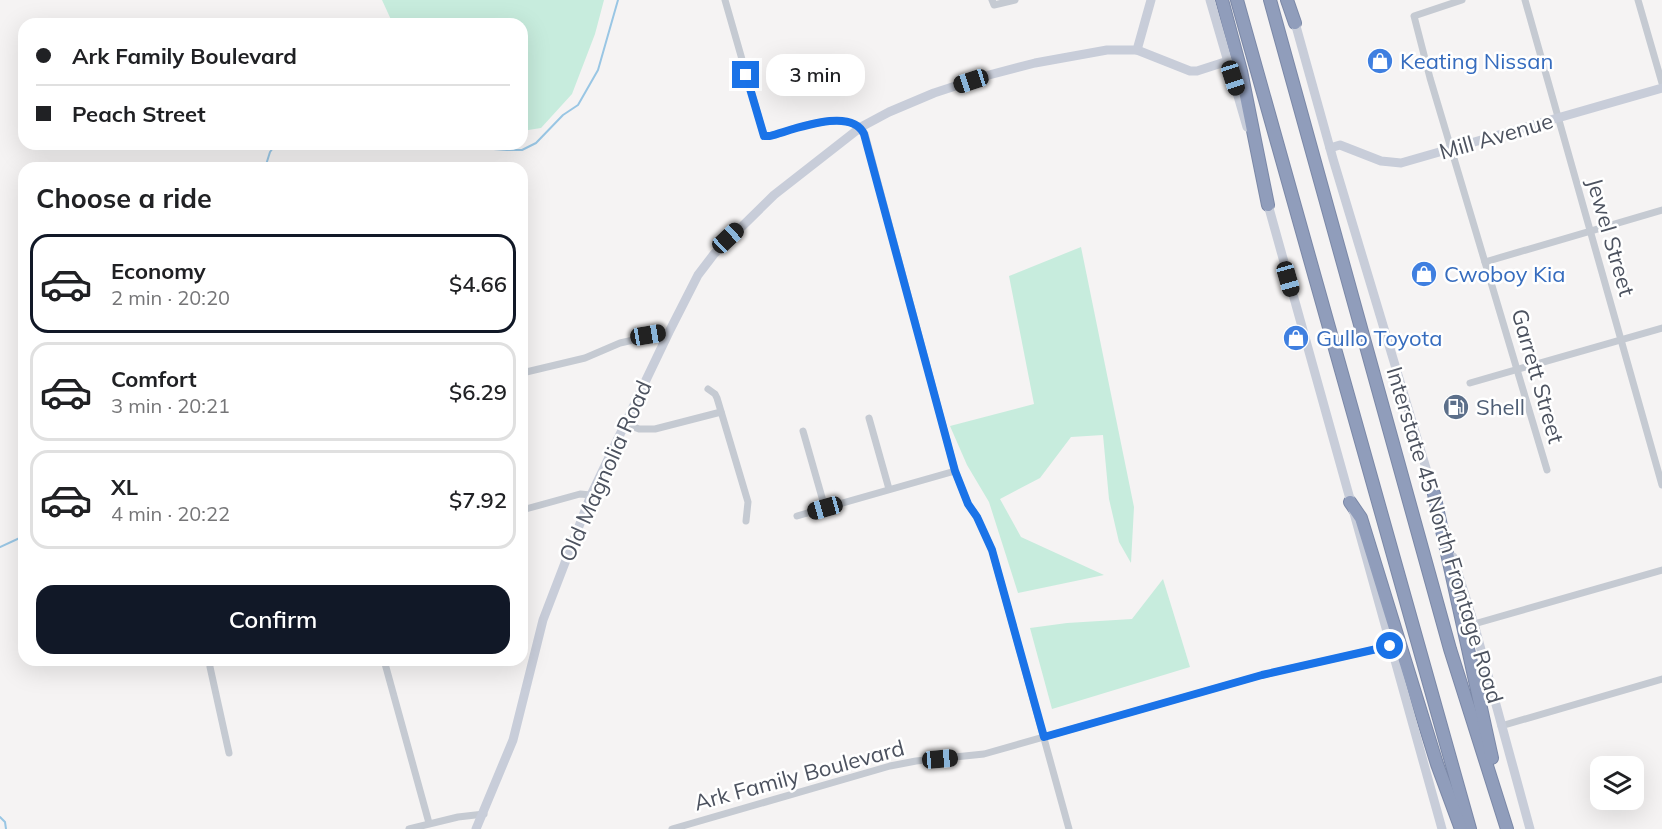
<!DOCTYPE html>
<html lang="en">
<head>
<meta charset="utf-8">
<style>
	:root { --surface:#fff; --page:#f2f2f2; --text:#202124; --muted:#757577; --line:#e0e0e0; --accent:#111827 }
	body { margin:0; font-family:Mulish,sans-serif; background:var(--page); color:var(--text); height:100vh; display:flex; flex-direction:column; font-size:22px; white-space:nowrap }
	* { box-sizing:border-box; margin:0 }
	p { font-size:20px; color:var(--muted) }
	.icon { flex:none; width:33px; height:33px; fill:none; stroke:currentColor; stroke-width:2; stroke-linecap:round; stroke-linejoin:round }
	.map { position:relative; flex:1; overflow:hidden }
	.details { position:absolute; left:18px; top:162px; width:510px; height:504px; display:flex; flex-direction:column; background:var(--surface); border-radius:18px; box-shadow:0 6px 24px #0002 }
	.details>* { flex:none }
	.guide { position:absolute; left:18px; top:18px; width:510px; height:132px; border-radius:18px; box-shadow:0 6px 24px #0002; display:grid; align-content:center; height:132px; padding:0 18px; background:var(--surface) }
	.fabs { position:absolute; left:1590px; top:756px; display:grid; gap:12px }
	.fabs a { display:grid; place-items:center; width:54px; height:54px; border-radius:12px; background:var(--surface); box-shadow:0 6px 24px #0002; font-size:30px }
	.end { position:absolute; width:27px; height:27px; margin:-14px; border:8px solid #1a73e8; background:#fff; box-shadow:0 0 0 3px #fff }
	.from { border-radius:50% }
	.bubble { position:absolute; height:42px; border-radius:18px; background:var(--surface); box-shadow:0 6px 24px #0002; font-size:20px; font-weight:600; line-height:42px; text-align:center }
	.car { position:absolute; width:18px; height:36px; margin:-18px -9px; border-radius:8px; box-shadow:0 0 4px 2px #0007; background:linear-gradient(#222 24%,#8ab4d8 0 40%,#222 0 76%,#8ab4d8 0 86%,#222 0) }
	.guide b { display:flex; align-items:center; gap:21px; height:57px; font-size:22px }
	.guide b+b { border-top:2px solid var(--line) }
	.guide i { width:15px; height:15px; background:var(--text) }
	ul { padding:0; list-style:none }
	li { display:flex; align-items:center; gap:18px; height:99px; margin:0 12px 9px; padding:0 6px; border:3px solid var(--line); border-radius:18px }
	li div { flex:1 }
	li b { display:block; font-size:22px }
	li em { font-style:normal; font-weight:600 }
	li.active { border-color:var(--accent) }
	li>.icon { width:54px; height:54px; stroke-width:1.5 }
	h2 { padding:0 18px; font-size:27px; line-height:72px }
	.action { display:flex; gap:12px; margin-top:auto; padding:12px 18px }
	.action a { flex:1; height:69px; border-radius:18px; background:var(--accent); color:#fff; font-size:24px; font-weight:600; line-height:69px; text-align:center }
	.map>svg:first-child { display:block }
	.green { fill:#c7ecdd }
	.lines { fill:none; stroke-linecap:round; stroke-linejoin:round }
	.stream { stroke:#99c6e4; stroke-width:2 }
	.highway-casing { stroke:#7b88a7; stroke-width:14 }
	.street { stroke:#c5cad2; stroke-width:7 }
	.secondary { stroke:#c8cdd9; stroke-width:9 }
	.highway { stroke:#909dbb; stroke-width:12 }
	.route { stroke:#1a73e8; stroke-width:8 }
	.labels { text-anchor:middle; stroke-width:5; stroke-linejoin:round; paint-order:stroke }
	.shop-label { font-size:22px; fill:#366cbe; stroke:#fff; text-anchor:start }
	.street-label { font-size:22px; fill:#4c525f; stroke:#fff }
	.service-label { font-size:22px; fill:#4e5e75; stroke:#fff; text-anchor:start }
</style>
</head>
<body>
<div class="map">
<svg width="1662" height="829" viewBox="0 0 1662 829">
	<rect width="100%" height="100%" fill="#f5f3f3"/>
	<g class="green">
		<path d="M 382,0 L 604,0 L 595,34 L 572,94 L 541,128 L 522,131 L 522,24 L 393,24 Z"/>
		<path d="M 1081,247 L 1134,507 L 1131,563 L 1119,542 L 1109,499 L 1103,435 L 1071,437 L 1040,478 L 1000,499 L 1021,537 L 1104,575 L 1018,593 L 989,502 L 967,465 L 950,426 L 1034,404 L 1009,276 Z"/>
		<path d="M 1163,579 L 1190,667 L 1052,709 L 1030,628 L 1067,623 L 1132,619 Z"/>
	</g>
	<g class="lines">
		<g class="stream">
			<path d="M 426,144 L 507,150 L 522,150 L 536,143 L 563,115 L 578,105 L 598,70 L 618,0"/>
			<path d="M 265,168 L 270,152 L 276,144"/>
			<path d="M 0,547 L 24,536"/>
			<path d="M 0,817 L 5,822 L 6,829"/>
		</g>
		<g class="highway-casing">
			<g id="highway">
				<path d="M 1222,0 L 1241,71 L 1268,205"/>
				<path d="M 1237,0 L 1470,829"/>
				<path d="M 1270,0 L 1450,649 L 1507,829"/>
				<path d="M 1287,0 L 1295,23"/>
				<path d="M 1434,494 L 1492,758"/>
				<path d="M 1350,502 L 1361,518 L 1437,764 L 1461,829"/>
			</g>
		</g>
		<g class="street">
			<path d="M 725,0 L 764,136 L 770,136 C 793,130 850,106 865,134 L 955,471 L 968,504 L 977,517 L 992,550 L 1069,829"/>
			<path d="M 992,0 L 994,5 L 1015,0"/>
			<path d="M 1462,0 L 1414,16 L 1430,78 L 1547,470"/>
			<path d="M 1525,0 L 1662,485"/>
			<path d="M 1638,0 L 1662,83"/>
			<path d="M 1485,262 L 1662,210"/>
			<path d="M 522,373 L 585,358 L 620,343 L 669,332"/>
			<path d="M 1470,383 L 1662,328"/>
			<path d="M 708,389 L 715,394 L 717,398 L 748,502 L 746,521"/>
			<path d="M 869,418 L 889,489"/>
			<path d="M 626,424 L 639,429 L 655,429 L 721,412"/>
			<path d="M 803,431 L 825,508"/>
			<path d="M 522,510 L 580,494 L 591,495"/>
			<path d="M 797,516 L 955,471"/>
			<path d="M 1474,624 L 1662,570"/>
			<path d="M 210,660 L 210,667 L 229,753"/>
			<path d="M 384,660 L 429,823"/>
			<path d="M 1501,726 L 1662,679"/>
			<path d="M 409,829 L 458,817 L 484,814"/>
			<path d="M 672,829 L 890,766 L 916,761 L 984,754 L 1262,675 L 1390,646"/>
		</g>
		<g class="secondary">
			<path d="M 1210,0 L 1247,127"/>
			<path d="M 1294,19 L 1333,159 L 1435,498"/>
			<path d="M 1137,50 L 1190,71 L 1197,71 L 1228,61"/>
			<path d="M 1330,148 L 1340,145 L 1381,161 L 1401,163 L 1662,88"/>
			<path d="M 1267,201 L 1442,829"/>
			<path d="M 1453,557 L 1474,624 L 1530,829"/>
			<path d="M 476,829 L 513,740 L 543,620 L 591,495 L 669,332 L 698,275 L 714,254 L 774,195 L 861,127 L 889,112 L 934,93 L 989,75 L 1035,63 L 1107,50 L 1137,50 L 1151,0"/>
		</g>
		<use href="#highway" class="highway"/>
	</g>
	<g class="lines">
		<path class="route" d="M 746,75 L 764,136 L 770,136 C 793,130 851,106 864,134 L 955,471 L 968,504 L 977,517 L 992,550 L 1044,737 L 1262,675 L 1390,646"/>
	</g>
	<defs>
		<g id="shop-disc" transform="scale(1.35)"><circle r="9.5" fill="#3f7fe0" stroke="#fff"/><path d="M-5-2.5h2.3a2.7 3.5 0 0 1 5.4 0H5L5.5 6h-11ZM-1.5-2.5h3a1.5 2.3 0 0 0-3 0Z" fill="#fff"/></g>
		<g id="fuel-disc" transform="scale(1.35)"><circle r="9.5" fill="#5c6f8a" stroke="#fff"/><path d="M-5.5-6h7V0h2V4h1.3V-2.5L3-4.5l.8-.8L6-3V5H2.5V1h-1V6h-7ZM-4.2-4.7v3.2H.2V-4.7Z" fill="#fff"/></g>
	</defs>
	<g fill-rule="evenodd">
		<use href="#shop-disc" x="1380" y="61"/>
		<use href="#shop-disc" x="1424" y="274"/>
		<use href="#shop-disc" x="1296" y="338"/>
		<use href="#fuel-disc" x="1456" y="407"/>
	</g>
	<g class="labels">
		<g class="shop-label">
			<text x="1400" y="69">Keating Nissan</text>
			<text x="1444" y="282">Cwoboy Kia</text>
			<text x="1316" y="346">Gullo Toyota</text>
		</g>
		<g class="street-label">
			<text transform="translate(1496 136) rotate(-16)" y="8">Mill Avenue</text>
			<text transform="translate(1611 237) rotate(74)" y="8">Jewel Street</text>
			<text transform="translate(1538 376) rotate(74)" y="8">Garrett Street</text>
			<text transform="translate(605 471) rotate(-66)" y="8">Old Magnolia Road</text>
			<text transform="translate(1445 535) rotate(73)" y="8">Interstate 45 North Frontage Road</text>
			<text transform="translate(799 775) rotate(-15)" y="8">Ark Family Boulevard</text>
		</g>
		<g class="service-label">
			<text x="1476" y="415">Shell</text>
		</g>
	</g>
</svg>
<div class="fabs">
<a><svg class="icon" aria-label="layers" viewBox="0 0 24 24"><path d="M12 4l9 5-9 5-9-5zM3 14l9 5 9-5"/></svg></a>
</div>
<i class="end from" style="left:1390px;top:646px"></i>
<i class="end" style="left:746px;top:75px"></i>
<div class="bubble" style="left:766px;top:54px;width:99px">3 min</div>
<i class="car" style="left:1233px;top:78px;rotate:162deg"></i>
<i class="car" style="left:971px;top:81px;rotate:252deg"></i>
<i class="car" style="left:728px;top:238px;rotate:47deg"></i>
<i class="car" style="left:1288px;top:279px;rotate:164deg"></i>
<i class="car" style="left:648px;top:335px;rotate:80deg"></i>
<i class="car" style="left:825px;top:508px;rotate:254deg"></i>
<i class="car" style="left:940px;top:759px;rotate:85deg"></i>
<div class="guide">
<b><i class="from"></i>Ark Family Boulevard</b>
<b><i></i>Peach Street</b>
</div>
<section class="details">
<h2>Choose a ride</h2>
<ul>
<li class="active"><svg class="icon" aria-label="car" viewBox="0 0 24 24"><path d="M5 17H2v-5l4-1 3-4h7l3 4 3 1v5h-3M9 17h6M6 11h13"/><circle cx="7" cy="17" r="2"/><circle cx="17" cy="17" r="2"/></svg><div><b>Economy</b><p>2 min · 20:20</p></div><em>$4.66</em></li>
<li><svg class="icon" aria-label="car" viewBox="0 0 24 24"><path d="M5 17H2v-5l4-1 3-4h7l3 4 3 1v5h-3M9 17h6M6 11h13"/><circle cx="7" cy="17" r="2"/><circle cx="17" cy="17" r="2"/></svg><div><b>Comfort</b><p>3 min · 20:21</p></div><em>$6.29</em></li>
<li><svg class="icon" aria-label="car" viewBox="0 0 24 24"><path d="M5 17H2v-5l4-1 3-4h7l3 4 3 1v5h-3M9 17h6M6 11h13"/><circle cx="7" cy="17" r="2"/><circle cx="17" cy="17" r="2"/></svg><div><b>XL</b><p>4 min · 20:22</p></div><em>$7.92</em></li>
</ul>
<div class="action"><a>Confirm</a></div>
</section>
</div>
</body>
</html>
